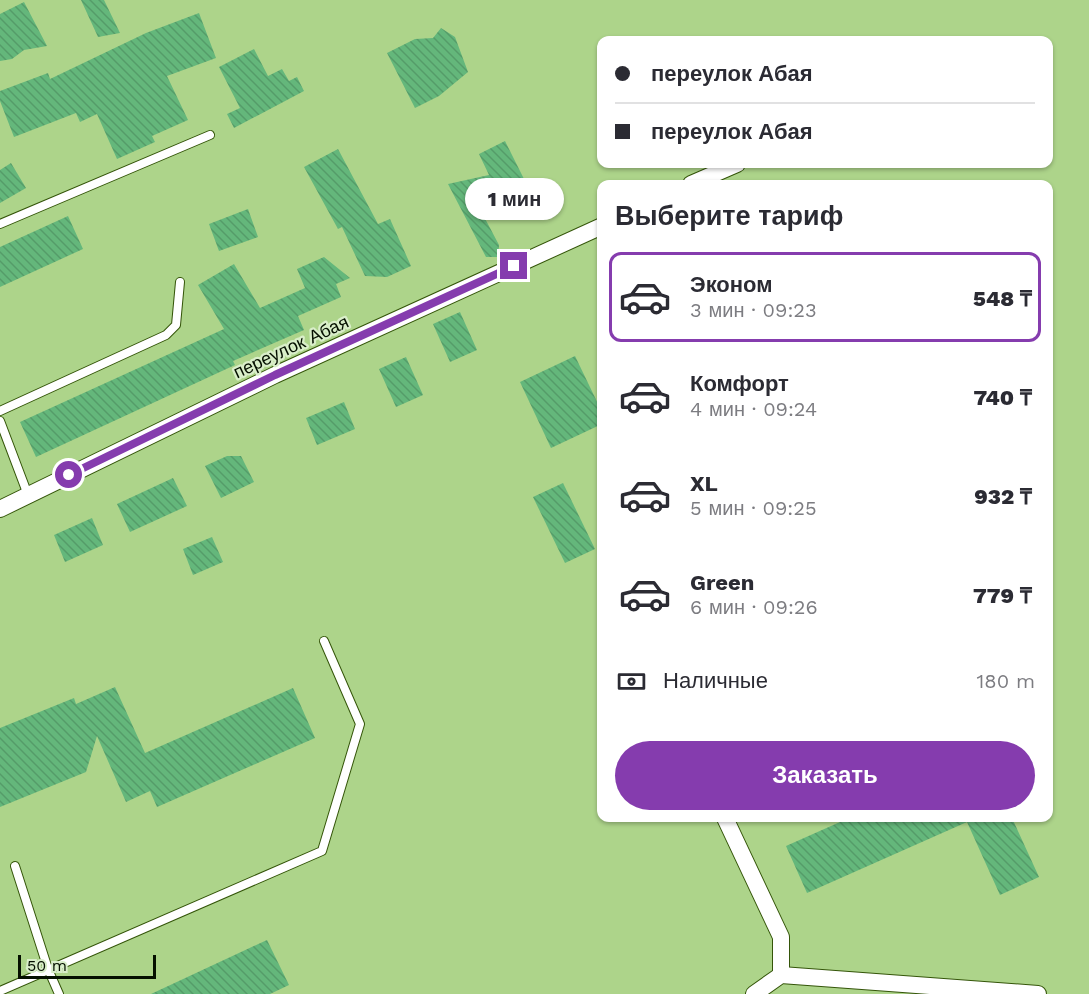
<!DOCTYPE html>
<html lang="ru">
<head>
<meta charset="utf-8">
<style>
	:root { --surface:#fff; --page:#f2f2f3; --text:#2b2b33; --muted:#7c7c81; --line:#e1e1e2; --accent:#853cae }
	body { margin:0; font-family:"Work Sans",sans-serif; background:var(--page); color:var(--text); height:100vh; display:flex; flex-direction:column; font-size:22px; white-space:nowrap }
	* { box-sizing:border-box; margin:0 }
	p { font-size:20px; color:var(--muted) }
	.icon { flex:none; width:33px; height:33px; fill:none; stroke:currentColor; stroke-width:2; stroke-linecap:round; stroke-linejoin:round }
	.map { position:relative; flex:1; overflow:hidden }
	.panel { position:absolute; left:597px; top:180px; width:456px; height:642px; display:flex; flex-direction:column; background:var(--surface); border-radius:12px; box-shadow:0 2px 4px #0004 }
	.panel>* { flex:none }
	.top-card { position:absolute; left:597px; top:36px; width:456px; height:132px; border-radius:12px; box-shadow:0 2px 4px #0004; display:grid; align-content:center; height:132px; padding:0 18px; background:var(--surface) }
	.scale { position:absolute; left:18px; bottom:15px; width:138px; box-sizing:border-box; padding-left:6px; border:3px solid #051000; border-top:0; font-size:16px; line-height:21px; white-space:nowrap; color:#051000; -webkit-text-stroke:4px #d9eec9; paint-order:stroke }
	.end { position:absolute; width:27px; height:27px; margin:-14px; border:8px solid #853cae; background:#fff; box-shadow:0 0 0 3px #fff }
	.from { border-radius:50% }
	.bubble { position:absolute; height:42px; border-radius:21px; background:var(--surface); box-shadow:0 2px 4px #0004; font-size:20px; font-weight:800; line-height:42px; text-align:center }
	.top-card b { display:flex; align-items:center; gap:21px; height:57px; font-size:22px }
	.top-card b+b { border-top:2px solid var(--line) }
	.top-card i { width:15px; height:15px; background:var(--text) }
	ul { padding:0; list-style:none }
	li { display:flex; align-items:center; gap:18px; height:90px; margin:0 12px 9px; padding:0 6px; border:3px solid transparent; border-radius:12px }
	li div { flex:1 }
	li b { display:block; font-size:22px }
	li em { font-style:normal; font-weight:800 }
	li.selected { border-color:var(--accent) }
	li>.icon { width:54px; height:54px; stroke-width:1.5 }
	h2 { padding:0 18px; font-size:27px; line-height:72px }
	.pay { display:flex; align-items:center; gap:15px; height:66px; padding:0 18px; font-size:22px }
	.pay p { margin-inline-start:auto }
	.action { display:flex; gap:12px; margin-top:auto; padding:12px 18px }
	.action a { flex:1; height:69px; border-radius:36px; background:var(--accent); color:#fff; font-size:24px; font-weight:800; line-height:69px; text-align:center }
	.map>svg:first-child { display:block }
	.building { fill:url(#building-back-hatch) }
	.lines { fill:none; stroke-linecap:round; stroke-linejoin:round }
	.service-casing { stroke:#345509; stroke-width:10 }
	.minor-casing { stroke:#345509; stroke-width:18 }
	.service { stroke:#fff; stroke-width:8 }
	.minor { stroke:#fff; stroke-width:16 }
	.route { stroke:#853cae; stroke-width:8 }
	.labels { text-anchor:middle; stroke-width:4.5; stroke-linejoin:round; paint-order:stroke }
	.street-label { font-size:18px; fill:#051000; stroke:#d9eec9 }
</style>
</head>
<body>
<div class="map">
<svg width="1089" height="994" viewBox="0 0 1089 994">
	<defs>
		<pattern id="building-back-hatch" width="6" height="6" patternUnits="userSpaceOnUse" patternTransform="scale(1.5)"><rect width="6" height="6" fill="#64b77b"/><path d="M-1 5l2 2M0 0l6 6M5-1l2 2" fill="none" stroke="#559c69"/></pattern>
	</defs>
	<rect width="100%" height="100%" fill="#add48a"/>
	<g class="building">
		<path d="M 81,0 L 104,0 L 120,33 L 98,37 Z"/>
		<path d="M 24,2 L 47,46 L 24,50 L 12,59 L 0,61 L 0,14 Z"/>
		<path d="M 199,13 L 216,58 L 167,76 L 188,120 L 152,136 L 155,142 L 117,159 L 97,114 L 80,122 L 76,113 L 14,137 L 0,101 L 0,91 L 48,73 L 50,79 L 146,33 Z"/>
		<path d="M 441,28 L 455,37 L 468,72 L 439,96 L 415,108 L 387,53 L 415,39 L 433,38 Z"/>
		<path d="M 254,49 L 268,76 L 282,69 L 289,81 L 297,77 L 304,91 L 234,128 L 227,114 L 240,108 L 219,67 Z"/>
		<path d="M 505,141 L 525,181 L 499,194 L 492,203 L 480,209 L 499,245 L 498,257 L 486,257 L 448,184 L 489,175 L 479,154 Z"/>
		<path d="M 338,149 L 378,224 L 390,219 L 411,266 L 387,277 L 365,276 L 342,227 L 338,229 L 304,167 Z"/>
		<path d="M 11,163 L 26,188 L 0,203 L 0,170 Z"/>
		<path d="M 248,209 L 258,237 L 219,251 L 209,224 Z"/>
		<path d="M 68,216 L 83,249 L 0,287 L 0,247 Z"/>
		<path d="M 324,257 L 350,278 L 336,284 L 341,297 L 298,316 L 304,330 L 233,361 L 235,365 L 36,457 L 20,422 L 224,329 L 198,285 L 234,264 L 260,308 L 305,288 L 297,269 Z"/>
		<path d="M 460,312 L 477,350 L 450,362 L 433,324 Z"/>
		<path d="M 575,356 L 602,412 L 602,424 L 551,448 L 520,382 Z"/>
		<path d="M 406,357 L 423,395 L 396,407 L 379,369 Z"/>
		<path d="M 344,402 L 355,429 L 317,445 L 306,418 Z"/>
		<path d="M 227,456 L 241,456 L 254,482 L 221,498 L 205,466 Z"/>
		<path d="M 173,478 L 187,506 L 130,532 L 117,504 Z"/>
		<path d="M 563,483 L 595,549 L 565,563 L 533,497 Z"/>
		<path d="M 92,518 L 103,545 L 65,562 L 54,535 Z"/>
		<path d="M 212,537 L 223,562 L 193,575 L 183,549 Z"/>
		<path d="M 115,687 L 145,753 L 293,688 L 315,738 L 157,807 L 150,791 L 126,802 L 97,736 L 86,772 L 0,807 L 0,728 L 74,698 L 76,704 Z"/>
		<path d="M 849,818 L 1012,818 L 1039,877 L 1000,895 L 967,822 L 807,893 L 786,846 Z"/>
		<path d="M 267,940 L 289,985 L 270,994 L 151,994 Z"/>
	</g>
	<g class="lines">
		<g class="service-casing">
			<g id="service">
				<path d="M 0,224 L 210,135"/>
				<path d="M 0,411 L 166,335 L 176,325 L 180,282"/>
				<path d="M 0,421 L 28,495"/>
				<path d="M 15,866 L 48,969 L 59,994"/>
				<path d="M 0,991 L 322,851 L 360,724 L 324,641"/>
			</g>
		</g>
		<g class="minor-casing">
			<g id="minor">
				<path d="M 691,184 L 737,164"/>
				<path d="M 0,509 L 275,375 L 602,226"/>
				<path d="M 725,818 L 781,937 L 781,975"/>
				<path d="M 754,994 L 781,975 L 1038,994"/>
			</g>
		</g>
		<use href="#service" class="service"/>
		<use href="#minor" class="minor"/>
	</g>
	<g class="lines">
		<path class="route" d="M 69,475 L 275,375 L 514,266"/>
	</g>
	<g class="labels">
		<g class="street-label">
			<text transform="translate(291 347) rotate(-25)" y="6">переулок Абая</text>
		</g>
	</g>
</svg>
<div class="scale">50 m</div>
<i class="end from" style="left:69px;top:475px"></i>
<i class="end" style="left:514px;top:266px"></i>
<div class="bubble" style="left:465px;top:178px;width:99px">1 мин</div>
<div class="top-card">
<b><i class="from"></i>переулок Абая</b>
<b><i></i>переулок Абая</b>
</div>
<section class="panel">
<h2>Выберите тариф</h2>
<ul>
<li class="selected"><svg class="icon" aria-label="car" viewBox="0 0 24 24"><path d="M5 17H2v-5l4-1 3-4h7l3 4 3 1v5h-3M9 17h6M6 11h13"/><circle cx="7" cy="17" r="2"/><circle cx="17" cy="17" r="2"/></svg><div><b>Эконом</b><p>3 мин · 09:23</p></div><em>548 ₸</em></li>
<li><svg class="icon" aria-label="car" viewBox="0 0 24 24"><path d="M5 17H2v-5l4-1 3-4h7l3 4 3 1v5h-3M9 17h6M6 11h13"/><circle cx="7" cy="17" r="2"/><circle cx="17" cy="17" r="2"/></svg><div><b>Комфорт</b><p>4 мин · 09:24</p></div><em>740 ₸</em></li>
<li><svg class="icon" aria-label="car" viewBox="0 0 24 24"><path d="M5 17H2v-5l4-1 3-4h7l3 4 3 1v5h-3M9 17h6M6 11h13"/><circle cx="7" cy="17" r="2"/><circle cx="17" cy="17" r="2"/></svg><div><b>XL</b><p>5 мин · 09:25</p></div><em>932 ₸</em></li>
<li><svg class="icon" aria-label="car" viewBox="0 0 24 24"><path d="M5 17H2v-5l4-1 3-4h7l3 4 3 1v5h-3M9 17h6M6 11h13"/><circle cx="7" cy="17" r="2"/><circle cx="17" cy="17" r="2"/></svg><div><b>Green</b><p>6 мин · 09:26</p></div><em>779 ₸</em></li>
</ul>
<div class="pay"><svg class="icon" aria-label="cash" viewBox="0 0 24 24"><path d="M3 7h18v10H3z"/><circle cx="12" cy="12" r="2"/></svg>Наличные<p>180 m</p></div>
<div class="action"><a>Заказать</a></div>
</section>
</div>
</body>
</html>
